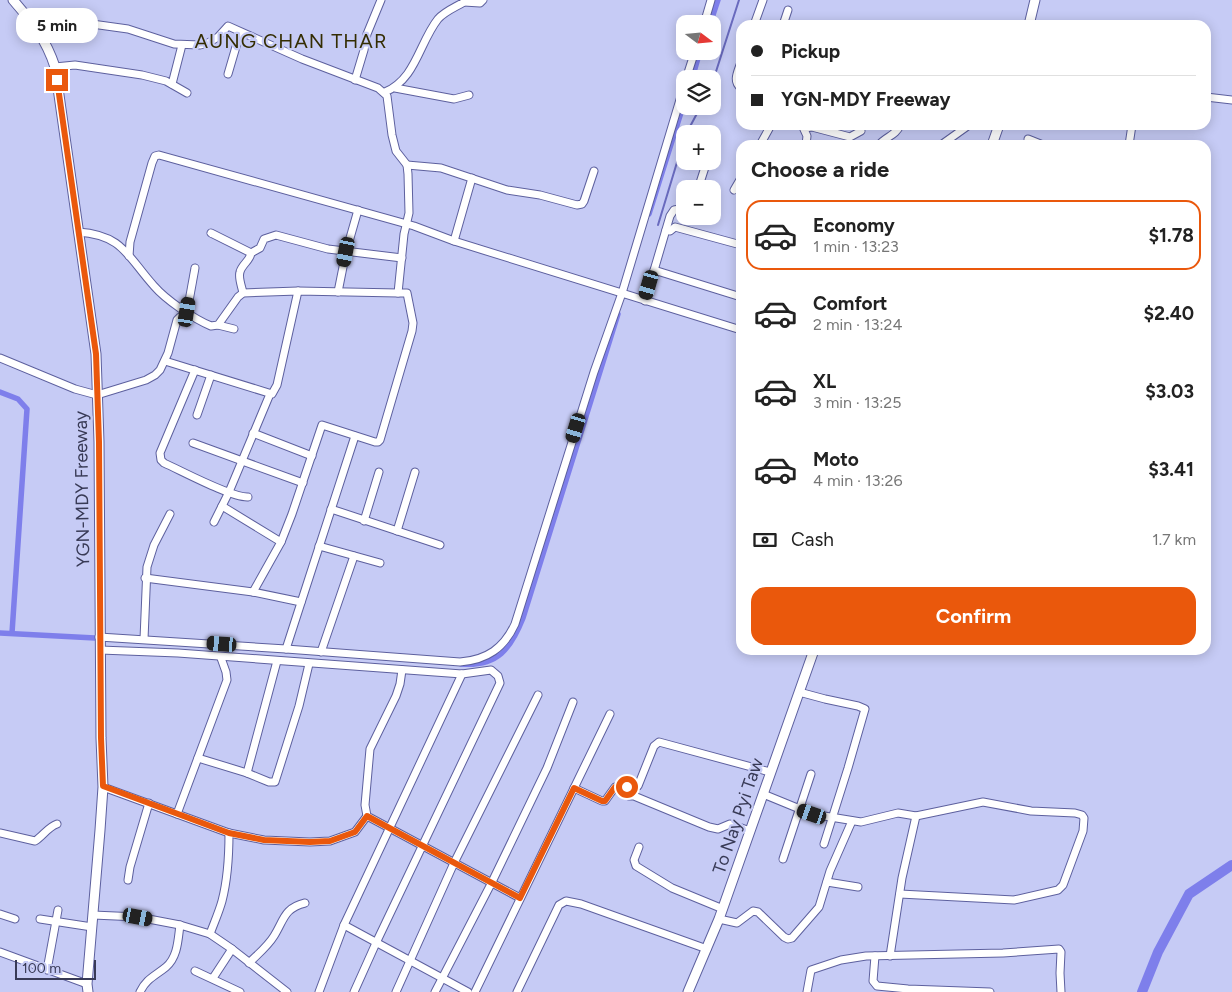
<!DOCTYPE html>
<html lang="en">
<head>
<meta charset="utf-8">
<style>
	:root { --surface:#fff; --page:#f2f2f2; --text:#222; --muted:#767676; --line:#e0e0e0; --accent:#ea580c }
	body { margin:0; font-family:Figtree,sans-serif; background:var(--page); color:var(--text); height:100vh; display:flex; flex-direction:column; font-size:19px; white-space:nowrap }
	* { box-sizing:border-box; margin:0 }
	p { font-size:16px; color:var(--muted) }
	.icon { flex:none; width:28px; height:28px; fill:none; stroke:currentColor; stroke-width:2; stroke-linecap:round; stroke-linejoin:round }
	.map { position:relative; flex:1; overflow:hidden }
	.side { position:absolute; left:736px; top:140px; width:475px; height:515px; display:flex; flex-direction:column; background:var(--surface); border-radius:15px; box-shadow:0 2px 12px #0003 }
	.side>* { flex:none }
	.hud { position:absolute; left:736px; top:20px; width:475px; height:110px; border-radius:15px; box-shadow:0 2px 12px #0003; display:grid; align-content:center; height:110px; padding:0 15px; background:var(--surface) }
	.needle { width:32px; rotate:106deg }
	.tools { position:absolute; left:676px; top:15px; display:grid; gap:10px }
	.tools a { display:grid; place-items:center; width:45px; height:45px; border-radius:10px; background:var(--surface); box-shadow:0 2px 12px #0003; font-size:25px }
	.scale { position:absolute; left:15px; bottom:12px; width:81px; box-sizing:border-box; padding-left:5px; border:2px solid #383a56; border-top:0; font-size:14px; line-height:18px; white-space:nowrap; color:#383a56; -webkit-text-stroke:4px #c6cbf5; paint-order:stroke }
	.end { position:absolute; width:22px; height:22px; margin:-11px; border:6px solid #ea580c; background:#fff; box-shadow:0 0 0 2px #fff }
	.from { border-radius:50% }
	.bubble { position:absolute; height:35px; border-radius:15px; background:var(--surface); box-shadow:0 2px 12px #0003; font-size:16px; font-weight:700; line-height:35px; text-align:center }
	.car { position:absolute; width:15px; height:30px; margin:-15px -8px; border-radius:6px; box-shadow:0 0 4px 1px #0007; background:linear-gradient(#222 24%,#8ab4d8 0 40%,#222 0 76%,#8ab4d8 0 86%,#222 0) }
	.hud b { display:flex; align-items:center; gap:18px; height:48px; font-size:19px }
	.hud b+b { border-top:1px solid var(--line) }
	.hud i { width:12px; height:12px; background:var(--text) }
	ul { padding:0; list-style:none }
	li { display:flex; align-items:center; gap:15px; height:70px; margin:0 10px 8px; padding:0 5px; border:2px solid transparent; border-radius:15px }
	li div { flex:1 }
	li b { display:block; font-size:19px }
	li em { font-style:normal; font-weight:700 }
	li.selected { border-color:var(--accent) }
	li>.icon { width:45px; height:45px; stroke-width:1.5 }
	h2 { padding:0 15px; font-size:22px; line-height:60px }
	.pay { display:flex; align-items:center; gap:12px; height:55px; padding:0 15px; font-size:19px }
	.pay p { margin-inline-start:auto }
	.action { display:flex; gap:10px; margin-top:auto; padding:10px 15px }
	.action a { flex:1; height:58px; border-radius:15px; background:var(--accent); color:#fff; font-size:20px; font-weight:700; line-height:58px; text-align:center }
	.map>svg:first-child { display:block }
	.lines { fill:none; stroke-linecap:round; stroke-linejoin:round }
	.stream { stroke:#696abe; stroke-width:2 }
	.canal { stroke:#7e7feb; stroke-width:5.5 }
	.river { stroke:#7e7feb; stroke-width:10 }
	.minor-casing { stroke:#5d609e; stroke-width:9 }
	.major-casing { stroke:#5d609e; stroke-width:11 }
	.minor { stroke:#fff; stroke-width:7 }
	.major { stroke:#fff; stroke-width:9 }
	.route { stroke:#ea580c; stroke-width:6 }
	.labels { text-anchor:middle; stroke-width:4.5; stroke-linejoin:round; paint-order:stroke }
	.street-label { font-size:18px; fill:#383a56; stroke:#c6cbf5 }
	.quarter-label { font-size:20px; letter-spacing:1px; fill:#342d02; stroke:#c6cbf5 }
</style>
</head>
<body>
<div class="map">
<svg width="1232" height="992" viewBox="0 0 1232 992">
	<rect width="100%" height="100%" fill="#c6cbf5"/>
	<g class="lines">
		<g class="stream">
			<path d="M 712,84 L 739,0"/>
			<path d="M 686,134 L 701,106"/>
			<path d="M 658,225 L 685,136"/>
		</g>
		<g class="canal">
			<path d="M 710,24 L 718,0"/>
			<path d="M 692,79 L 700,51"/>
			<path d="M 649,214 L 685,100"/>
			<path d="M 0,392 L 18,399 L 27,409 L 12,633"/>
			<path d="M 0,633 L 95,638"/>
			<path d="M 461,664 C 498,667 511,648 523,618 L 618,314"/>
		</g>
		<path class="river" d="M 1142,992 L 1158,952 L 1189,894 L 1232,865"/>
		<g class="minor-casing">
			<g id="minor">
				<path d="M 464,2 L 480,3 L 483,0"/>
				<path d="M 704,24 L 711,0"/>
				<path d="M 754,25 L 763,0"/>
				<path d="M 783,25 L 788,10"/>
				<path d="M 43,38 L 76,26 L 92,24 L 128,29 L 174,44 L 200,45 L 208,43 L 218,37 L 228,26 L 302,59 L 378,88 L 387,96 L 392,135 L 396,151 L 407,165 L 408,174 L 409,213 L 404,234 L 398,293 L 298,291 L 243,293 L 238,297 L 218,325 L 211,326 C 194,319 166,300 154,286 C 127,256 123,235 78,232"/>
				<path d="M 741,62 C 738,72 732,81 741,88"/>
				<path d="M 55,67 L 75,65 L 142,75 L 166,81 L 187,93"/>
				<path d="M 228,74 L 240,33"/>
				<path d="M 686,79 L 695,51"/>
				<path d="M 355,80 L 364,50 L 367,34 L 381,0"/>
				<path d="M 172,84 L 182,45"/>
				<path d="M 395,88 L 454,99 L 469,95"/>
				<path d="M 385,92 C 416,79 419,43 438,19 C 445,11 456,7 464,2 L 464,0"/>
				<path d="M 1206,97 L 1232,100"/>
				<path d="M 802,125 L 807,136 L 806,145"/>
				<path d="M 805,128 L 812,127 L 850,137 L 861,131"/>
				<path d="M 1028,139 L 1043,145"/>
				<path d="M 760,145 L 771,125"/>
				<path d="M 879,145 C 886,136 896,136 900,125"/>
				<path d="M 941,145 L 969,125"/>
				<path d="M 1129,145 L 1132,125"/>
				<path d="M 407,165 L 441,168 L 507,190 L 540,195 L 577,205 L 582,204 L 584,201 L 594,171"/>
				<path d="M 698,189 L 707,161"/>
				<path d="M 734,190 L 741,178"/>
				<path d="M 666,230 L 670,231 L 675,227 L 741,245"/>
				<path d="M 211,233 L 251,253"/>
				<path d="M 454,241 L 472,178"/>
				<path d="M 129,256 L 130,242 L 152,163 L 155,156 L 159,155 L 414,226 L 454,241 L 741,330"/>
				<path d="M 654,270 L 741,297"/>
				<path d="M 338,292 L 346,252 L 358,210"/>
				<path d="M 243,293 C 242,287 238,278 240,272 C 242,264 250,261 251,253 L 260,248 L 264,239 L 276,235 L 328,249 L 402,258"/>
				<path d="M 645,301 L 670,216 L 674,210 L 685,208"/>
				<path d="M 187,312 L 195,268"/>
				<path d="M 218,325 L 234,329"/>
				<path d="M 0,358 L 75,389 L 97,395 L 146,380 L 155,375 L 160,370 L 168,353 L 177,320 L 180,317 L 190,314"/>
				<path d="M 165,361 L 272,394 L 277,385 L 298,291"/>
				<path d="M 195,370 L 160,453 L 161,460 L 164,463 C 182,471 232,498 248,497"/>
				<path d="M 197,415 L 211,375"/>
				<path d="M 253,433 L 312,456"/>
				<path d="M 193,443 L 303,483"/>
				<path d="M 222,506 L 281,542"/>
				<path d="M 331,509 L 440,545"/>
				<path d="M 364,521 L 379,472"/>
				<path d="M 214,522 L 229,492 L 270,394"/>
				<path d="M 397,531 L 415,472"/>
				<path d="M 319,546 L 380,563"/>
				<path d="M 145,578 L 253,592 L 301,602"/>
				<path d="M 253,592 L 281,542 L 292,514 L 322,425 L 375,442 L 378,442 L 380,440 L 412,331 L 413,323 L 407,293 L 398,293"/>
				<path d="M 99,637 L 286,649 L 460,662 C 487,660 504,648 515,624 L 594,372 L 622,293 L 685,83"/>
				<path d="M 144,639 L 147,567 L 154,545 L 170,514"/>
				<path d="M 286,649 L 355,436"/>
				<path d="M 100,650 L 178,653 L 462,674 L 491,670 L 498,676 L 500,683 L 376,943 L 354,992"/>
				<path d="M 321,652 L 354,556"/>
				<path d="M 402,670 L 400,684 L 396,696 L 370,749 L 365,805 L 367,816 L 520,898"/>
				<path d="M 799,692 L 825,699 L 858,706 L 865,709 L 848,768 L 824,844"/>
				<path d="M 198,758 L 247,773 L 269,782 L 275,782 L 299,706 L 309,664"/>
				<path d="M 247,773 L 277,661"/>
				<path d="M 103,787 L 229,833 L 264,840 L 310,842 L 330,841 L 355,832 L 367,816"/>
				<path d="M 627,787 L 629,796 L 634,796 L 709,827 L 718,829 L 730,824 L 750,831"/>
				<path d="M 574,788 L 602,801 L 605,801 L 615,787 L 638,786 L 654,746 L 659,742 L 770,772"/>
				<path d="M 763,794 L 812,814 L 861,822 L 898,813 L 916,816 L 983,802 L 1031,811 L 1075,813 L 1082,815 L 1084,818 L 1083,831 L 1063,885 L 1058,890 L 1014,900 L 900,894"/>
				<path d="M 177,814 L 227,680 L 226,672 L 221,658"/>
				<path d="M 0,833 L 35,841 C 43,836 48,827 57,824"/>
				<path d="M 639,847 L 634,860 L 636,866 L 672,888 L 723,909"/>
				<path d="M 783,859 L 811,774"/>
				<path d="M 128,880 L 130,867 L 149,803"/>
				<path d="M 827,882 L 858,887"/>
				<path d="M 0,914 L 15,919"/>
				<path d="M 93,915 L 138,917 L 180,925 L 210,934 L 232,949 L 287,992"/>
				<path d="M 40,919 L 92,927"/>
				<path d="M 719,919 L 737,923 L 753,911 L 758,912 L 784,937 L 788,939 L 792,938 L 819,907 L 830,871 L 852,821"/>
				<path d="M 344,925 L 468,992"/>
				<path d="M 210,934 C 214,923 219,912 222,901 C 228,878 229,856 229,833"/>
				<path d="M 0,952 L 87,984"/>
				<path d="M 875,956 L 873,981 L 877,986 L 908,989 L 990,992"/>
				<path d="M 890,956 L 902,878 L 916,816"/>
				<path d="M 249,963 C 258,954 268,946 274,936 C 284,920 284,908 305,903"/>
				<path d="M 47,970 L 58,910"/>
				<path d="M 195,971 L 240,992"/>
				<path d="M 213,978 L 232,949"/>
				<path d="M 140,992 C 146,979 155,976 166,967 C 178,957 178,939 180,925"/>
				<path d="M 319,992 L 344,925 L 462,674"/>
				<path d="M 396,992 L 454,863 L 538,695"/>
				<path d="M 435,992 L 492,882 L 547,768 L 573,702"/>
				<path d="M 475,992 L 610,714"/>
				<path d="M 517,992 L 559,905 L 566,901 L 581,904 L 707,949"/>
				<path d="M 807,992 L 811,970 L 841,960 L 866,956 L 1003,953 L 1059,949 L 1061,952 L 1060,973 L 1061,992"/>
			</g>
		</g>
		<g class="major-casing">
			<g id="major">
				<path d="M 13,0 C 32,22 46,39 55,67 L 96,354 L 99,442 L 101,738 L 103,787 L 100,830 L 87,984 L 88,992"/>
				<path d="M 1029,25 L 1035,0"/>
				<path d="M 992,145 L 999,125"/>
				<path d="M 688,992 L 719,919 L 814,650"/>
			</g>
		</g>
		<use href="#minor" class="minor"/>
		<use href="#major" class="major"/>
	</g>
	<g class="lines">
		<path class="route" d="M 57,80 L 96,354 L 99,442 L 101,738 L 103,786 L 229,833 L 264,840 L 310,842 L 330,841 L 355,832 L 367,816 L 520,898 L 574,788 L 602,801 L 605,801 L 615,787 L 627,787"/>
	</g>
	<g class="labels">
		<g class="street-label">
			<text transform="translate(82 489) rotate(-91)" y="6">YGN-MDY Freeway</text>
			<text transform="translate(738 816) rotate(-71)" y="6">To Nay Pyi Taw</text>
		</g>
		<g class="quarter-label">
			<text x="291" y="48">AUNG CHAN THAR</text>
		</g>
	</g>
</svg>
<div class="tools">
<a><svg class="needle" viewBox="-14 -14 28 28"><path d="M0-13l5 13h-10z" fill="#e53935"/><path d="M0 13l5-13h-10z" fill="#767676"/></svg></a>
<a><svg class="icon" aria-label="layers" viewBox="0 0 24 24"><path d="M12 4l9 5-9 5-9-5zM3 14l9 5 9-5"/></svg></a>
<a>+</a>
<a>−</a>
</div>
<div class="scale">100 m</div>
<i class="end from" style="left:627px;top:787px"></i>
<i class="end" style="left:57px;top:80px"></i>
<div class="bubble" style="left:16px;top:8px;width:82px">5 min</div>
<i class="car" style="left:346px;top:252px;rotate:191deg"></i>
<i class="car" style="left:649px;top:285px;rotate:196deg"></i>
<i class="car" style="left:187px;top:312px;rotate:9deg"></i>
<i class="car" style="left:576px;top:428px;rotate:197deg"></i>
<i class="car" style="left:222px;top:644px;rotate:274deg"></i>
<i class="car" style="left:812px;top:814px;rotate:289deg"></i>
<i class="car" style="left:138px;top:917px;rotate:101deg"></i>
<div class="hud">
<b><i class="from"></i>Pickup</b>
<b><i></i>YGN-MDY Freeway</b>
</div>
<section class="side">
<h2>Choose a ride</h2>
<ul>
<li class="selected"><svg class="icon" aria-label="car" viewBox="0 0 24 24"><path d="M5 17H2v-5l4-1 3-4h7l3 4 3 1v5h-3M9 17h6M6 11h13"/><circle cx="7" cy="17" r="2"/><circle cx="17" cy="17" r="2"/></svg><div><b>Economy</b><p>1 min · 13:23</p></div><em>$1.78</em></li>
<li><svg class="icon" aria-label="car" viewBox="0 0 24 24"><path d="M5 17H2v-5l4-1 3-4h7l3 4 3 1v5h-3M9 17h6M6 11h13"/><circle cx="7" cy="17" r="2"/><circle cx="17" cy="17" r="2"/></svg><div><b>Comfort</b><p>2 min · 13:24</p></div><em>$2.40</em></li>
<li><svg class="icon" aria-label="car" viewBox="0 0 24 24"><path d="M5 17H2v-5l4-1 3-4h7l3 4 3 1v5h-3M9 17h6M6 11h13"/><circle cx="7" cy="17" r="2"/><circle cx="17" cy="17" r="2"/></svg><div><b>XL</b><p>3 min · 13:25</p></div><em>$3.03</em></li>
<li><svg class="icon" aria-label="car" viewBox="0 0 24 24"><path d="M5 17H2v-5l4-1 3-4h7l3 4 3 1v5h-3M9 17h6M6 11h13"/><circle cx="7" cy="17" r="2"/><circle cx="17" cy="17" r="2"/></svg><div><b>Moto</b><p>4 min · 13:26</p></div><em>$3.41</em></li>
</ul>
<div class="pay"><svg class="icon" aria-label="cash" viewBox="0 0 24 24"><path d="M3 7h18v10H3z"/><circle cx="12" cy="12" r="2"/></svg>Cash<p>1.7 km</p></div>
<div class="action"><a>Confirm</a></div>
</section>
</div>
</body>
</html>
